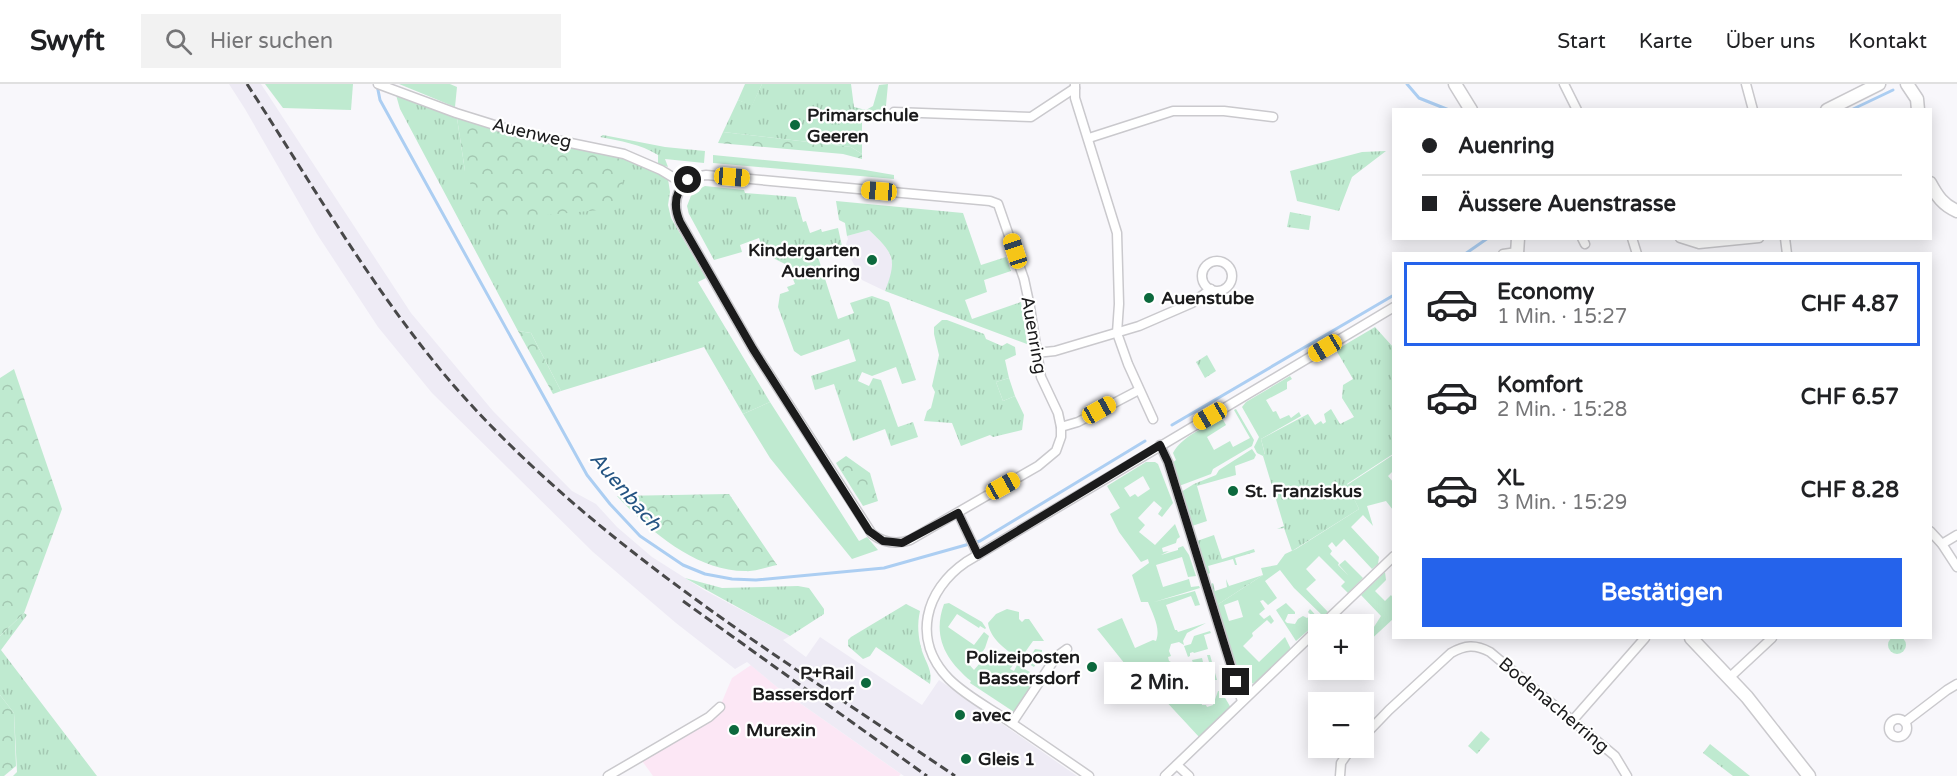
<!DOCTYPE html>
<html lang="de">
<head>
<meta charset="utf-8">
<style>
	:root { --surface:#fff; --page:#f2f2f2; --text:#202124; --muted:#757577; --line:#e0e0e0; --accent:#2563eb }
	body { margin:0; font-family:"Varela Round",sans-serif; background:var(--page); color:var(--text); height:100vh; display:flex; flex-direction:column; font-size:22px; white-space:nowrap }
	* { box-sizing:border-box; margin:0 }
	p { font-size:20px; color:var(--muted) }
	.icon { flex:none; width:33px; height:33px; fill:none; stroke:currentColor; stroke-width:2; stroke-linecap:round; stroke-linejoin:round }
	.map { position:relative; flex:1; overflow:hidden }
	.details { position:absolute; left:1392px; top:168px; width:540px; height:387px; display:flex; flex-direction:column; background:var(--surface); border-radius:0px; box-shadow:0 3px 15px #0003 }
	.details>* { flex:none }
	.banner { position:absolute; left:1392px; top:24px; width:540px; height:132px; border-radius:0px; box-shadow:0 3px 15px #0003; display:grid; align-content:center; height:132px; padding:0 30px; background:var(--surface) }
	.fabs { position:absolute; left:1308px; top:530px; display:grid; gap:12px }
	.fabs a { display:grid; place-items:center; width:66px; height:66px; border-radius:0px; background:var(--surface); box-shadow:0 3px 15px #0003; font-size:30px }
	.end { position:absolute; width:27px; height:27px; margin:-14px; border:8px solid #1b1b1c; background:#fff; box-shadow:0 0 0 3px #fff }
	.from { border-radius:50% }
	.bubble { position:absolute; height:42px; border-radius:0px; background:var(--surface); box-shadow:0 3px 15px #0003; font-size:20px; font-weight:700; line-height:42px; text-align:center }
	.car { position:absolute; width:18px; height:36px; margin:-18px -9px; border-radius:8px; box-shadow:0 0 4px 2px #0007; background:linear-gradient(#f5c518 24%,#345 0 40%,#f5c518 0 76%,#345 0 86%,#f5c518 0) }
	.banner b { display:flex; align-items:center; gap:21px; height:57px; font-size:22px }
	.banner b+b { border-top:2px solid var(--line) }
	.banner i { width:15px; height:15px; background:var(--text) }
	ul { padding:10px 0 0; list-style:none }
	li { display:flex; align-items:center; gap:18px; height:84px; margin:0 12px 9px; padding:0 18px; border:3px solid transparent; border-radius:0px }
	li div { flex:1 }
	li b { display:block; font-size:22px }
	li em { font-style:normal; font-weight:700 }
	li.selected { border-color:var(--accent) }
	li>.icon { width:54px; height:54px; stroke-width:1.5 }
	.action { display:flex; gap:12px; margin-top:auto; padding:12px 30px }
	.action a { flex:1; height:69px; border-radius:0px; background:var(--accent); color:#fff; font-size:24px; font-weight:700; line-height:69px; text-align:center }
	header { display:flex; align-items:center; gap:36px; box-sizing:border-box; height:84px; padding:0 30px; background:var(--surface); border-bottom:2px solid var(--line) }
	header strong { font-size:28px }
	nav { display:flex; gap:33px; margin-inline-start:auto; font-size:21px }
	.search { width:420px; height:54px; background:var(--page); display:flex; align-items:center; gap:15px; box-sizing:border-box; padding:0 21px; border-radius:0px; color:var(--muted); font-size:22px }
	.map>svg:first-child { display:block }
	.industrial { fill:#fce7f5 }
	.built { fill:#eeebf5 }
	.grass { fill:url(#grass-tufts) }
	.forest { fill:url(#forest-crowns) }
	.garden { fill:#bfead0; fill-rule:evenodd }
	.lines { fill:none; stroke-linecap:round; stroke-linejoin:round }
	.stream { stroke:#accef2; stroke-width:3 }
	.street-casing { stroke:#cac9cd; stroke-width:11 }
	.secondary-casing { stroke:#cac9cd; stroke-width:15 }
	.street { stroke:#fff; stroke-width:8 }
	.secondary { stroke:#fff; stroke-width:12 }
	.rail { stroke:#484849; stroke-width:3; stroke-dasharray:9 4.5; stroke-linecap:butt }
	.route { stroke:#1b1b1c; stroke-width:8 }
	.poi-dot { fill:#0c693d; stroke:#fff; stroke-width:2 }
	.labels { text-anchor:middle; stroke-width:4.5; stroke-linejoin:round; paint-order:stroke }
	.poi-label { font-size:18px; font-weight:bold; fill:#1b1b1c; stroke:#fff; text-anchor:start }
	.street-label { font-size:18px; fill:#1b1b1c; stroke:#fff }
	.water-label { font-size:20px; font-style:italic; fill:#255583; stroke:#fff }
</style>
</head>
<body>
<header>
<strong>Swyft</strong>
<div class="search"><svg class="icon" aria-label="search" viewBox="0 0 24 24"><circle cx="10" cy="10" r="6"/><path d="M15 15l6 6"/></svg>Hier suchen</div>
<nav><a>Start</a><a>Karte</a><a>Über uns</a><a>Kontakt</a></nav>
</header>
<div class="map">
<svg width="1957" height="692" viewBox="0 0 1957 692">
	<defs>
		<pattern id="grass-tufts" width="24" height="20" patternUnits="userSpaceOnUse" patternTransform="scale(1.5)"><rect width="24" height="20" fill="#bfead0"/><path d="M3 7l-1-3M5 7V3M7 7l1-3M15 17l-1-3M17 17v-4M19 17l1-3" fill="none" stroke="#a4c8b2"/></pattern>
		<pattern id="forest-crowns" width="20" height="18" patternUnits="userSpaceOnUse" patternTransform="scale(1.5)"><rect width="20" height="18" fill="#bfead0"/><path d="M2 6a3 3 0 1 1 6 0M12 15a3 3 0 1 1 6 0" fill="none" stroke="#a4c8b2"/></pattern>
	</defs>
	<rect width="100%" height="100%" fill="#f8f7fb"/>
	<path class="industrial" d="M 751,581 L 777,603 L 901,690 L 899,692 L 653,692 L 640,674 L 709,633 L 721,620 L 732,594 Z"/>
	<g class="built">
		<path d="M 229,0 L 261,0 L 411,229 L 493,327 L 572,407 L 596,420 L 617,443 L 652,473 L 704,506 L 790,552 L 783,556 L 806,573 L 820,553 L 922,621 L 939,596 L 1077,692 L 904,692 L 777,603 L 747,578 L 735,585 L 676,539 L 593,468 L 432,309 L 378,243 L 317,150 L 245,25 Z"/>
		<path d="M 869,146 L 888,165 L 894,185 L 885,207 L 862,196 L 847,167 L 846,160 L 848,155 L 847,152 Z"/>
	</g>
	<g class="grass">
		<path d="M 762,0 L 851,0 L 854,23 L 866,26 L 873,22 L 879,1 L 888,0 L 885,32 L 862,32 L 862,70 L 851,63 L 723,48 L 738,16 L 752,21 Z"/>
		<path d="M 396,11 L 457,34 L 465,87 L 625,74 L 642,80 L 668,95 L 670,108 L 668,121 L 671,134 L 706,194 L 698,198 L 770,318 L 743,330 L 704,263 L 561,307 L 531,249 L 518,247 L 400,25 Z"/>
		<path d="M 603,51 L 665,63 L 705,67 L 704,79 L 665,75 L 668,83 L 658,80 L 658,71 C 640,60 621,57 600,53 Z"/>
		<path d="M 1386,67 L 1352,93 L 1339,127 L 1297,117 L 1290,87 L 1362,68 Z"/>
		<path d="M 705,102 L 744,106 L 745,109 L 796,113 L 803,138 L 806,137 L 810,149 L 821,145 L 822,148 L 838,144 L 842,162 L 817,170 L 838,235 L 854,229 L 850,219 L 872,212 L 889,218 L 916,296 L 902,300 L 896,283 L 872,292 L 862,288 L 858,297 L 869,302 L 873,294 L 881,296 L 898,343 L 913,338 L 918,353 L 891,362 L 885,345 L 853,357 L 834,300 L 815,306 L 811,292 L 856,277 L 849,255 L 801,272 L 794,267 L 778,223 L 780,210 L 789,207 L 787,203 L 795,200 L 787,181 L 765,170 L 759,154 L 740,161 L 742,168 L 714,176 L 689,130 L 687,122 L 692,109 Z"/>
		<path d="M 836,117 L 963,129 L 981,181 L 1006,173 L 1011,187 L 984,196 L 987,208 L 965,216 L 972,235 L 1021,218 L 1027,260 L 885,207 C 898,174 893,169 869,146 L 847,152 L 845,139 L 839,136 Z"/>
		<path d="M 1290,128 L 1311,132 L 1309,146 L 1287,143 Z"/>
		<path d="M 942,236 L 947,236 L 984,250 L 986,255 L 1002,262 L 1007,259 L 1015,263 L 1016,271 L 1005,276 L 1009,294 L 996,298 L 1003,317 L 1015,312 L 1024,331 L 1022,346 L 993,353 L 990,351 L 961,362 L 952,339 L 924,337 L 927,327 L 931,324 L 935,308 L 932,302 L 939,271 L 934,250 L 934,243 Z"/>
		<path d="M 1375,243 L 1393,263 L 1393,370 L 1347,400 L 1359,425 L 1292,467 L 1284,444 L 1277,445 L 1284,442 L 1263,372 L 1265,370 L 1261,355 L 1308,330 L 1315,341 L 1321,337 L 1323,340 L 1326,338 L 1324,330 L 1331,325 L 1340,340 L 1354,333 L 1342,314 L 1343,301 L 1353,295 L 1336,266 Z"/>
		<path d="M 1207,271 L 1216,287 L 1205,294 L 1196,278 Z"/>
		<path d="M 1252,365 L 1256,371 L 1254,375 L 1235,382 L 1236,391 L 1197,402 L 1207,437 L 1192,442 L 1181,408 L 1194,400 L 1216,391 L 1219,386 Z"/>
		<path d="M 1214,451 L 1222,475 L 1254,465 L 1255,468 L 1235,474 L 1237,481 L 1235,481 L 1233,475 L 1208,482 L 1210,489 L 1208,490 L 1197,457 Z"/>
		<path d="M 1263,491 L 1217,521 L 1211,500 L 1213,499 L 1215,507 L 1227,503 L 1226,495 L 1229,502 Z"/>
		<path d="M 685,494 L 722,504 L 798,502 L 809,504 L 824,525 L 824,530 L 790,552 Z"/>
		<path d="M 906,520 L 920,527 C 917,540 918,553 922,567 C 926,579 933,587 930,600 L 876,563 L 870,572 L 863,575 L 848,562 L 848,556 L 851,553 Z"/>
		<path d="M 24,529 L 27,531 L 1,566 L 97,692 L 13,692 L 17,688 L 14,629 L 0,611 L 0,552 Z"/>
		<circle cx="1897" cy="561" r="9"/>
		<path d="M 1481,647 L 1490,655 L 1477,670 L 1468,662 Z"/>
		<path d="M 1710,660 L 1750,692 L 1733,692 L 1703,669 Z"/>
	</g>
	<g class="forest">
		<path d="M 457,34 L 540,58 L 625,74 L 620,124 L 486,137 L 465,87 Z"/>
		<path d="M 723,48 L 851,63 L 862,70 L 862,75 L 843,70 L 718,59 Z"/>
		<path d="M 518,247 L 531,249 L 561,307 L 553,310 Z"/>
		<path d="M 14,285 L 62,425 L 24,529 L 0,552 L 0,294 Z"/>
		<path d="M 846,372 L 870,389 L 878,417 L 863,422 L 836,379 Z"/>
		<path d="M 729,410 L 777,481 C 767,483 755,488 745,487 C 695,487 649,446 617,412 Z"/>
		<path d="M 0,611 L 14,629 L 16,682 L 4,692 L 0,692 Z"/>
	</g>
	<g class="garden">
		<path d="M 265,0 L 353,0 L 351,26 L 283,24 Z"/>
		<path d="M 399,0 L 450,0 L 457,3 L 455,23 Z"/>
		<path d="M 745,0 L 762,0 L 752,22 L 738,16 Z"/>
		<path d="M 713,71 L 859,85 L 894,91 L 894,95 L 713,79 Z"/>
		<path d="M 1290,292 L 1292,295 L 1287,298 L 1287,305 L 1266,316 L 1273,328 L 1276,327 L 1280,335 L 1289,331 L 1291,334 L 1299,328 L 1301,332 L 1261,355 L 1265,371 L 1263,372 L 1257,369 L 1254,363 L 1259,353 L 1242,323 L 1246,318 Z"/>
		<path d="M 1009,294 L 1015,312 L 1003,317 L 996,298 Z"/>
		<path d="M 770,318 L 859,457 L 867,453 L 878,466 L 852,475 L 770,374 L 743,330 Z"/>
		<path d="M 1236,325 L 1254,356 L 1252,362 L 1213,385 L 1211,390 L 1179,402 L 1172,379 L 1176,376 L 1173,369 C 1182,352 1206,343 1222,334 L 1226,341 L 1207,353 L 1214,366 L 1230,357 L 1233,363 L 1250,354 L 1234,326 Z"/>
		<path d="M 1393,371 L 1393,387 L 1388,392 L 1393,398 L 1393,426 L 1386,417 L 1367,422 L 1373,442 L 1363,431 L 1351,443 L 1379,473 L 1378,480 L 1372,485 L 1344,455 L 1336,463 L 1332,458 L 1328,462 L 1332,467 L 1330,470 L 1339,479 L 1338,481 L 1348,491 L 1339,481 L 1345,476 L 1363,494 L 1348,509 L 1341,502 L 1345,498 L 1319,472 L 1306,485 L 1316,496 L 1306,505 L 1328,528 L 1323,532 L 1294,504 L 1280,486 L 1265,497 L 1277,514 L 1268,521 L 1263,516 L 1260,517 L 1265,525 L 1259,530 L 1264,535 L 1270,531 L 1274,537 L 1271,540 L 1267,536 L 1252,549 L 1253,552 L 1243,562 L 1259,578 L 1285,553 L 1291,565 L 1256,598 L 1251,600 L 1242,597 L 1239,592 L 1217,521 L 1263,491 L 1261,484 L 1277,481 L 1285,470 L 1296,465 L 1359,425 L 1347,401 ZM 1238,516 L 1243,533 L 1229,537 L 1224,521 Z"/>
		<path d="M 1146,378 L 1155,378 L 1158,380 L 1173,419 L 1162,433 L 1158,430 L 1162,424 L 1154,417 L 1138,434 L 1145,441 L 1139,448 L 1155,461 L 1175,440 L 1180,453 L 1177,455 L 1176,459 L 1162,464 L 1163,468 L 1169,467 L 1161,471 L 1178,466 L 1178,464 L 1183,462 L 1189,471 L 1196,492 L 1188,493 L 1182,473 L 1156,481 L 1163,503 L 1189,495 L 1191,503 L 1199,502 L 1200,504 L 1154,518 L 1195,507 L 1200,521 L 1195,522 L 1191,512 L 1166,521 L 1175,546 L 1177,546 L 1178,548 L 1206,539 L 1187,549 L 1183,557 L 1184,561 L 1179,558 L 1171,560 L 1169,567 L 1171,572 L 1168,573 L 1169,577 L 1175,580 L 1178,589 L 1185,591 L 1193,613 L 1201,617 L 1202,621 L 1206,621 L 1207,623 L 1213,621 L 1218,607 L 1221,607 L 1231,624 L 1200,654 L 1162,613 L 1137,595 L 1097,545 L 1122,534 L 1135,564 L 1153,556 L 1156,557 C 1161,544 1153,531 1148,518 L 1141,518 L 1132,491 L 1149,479 L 1148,475 L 1141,478 L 1119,448 L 1110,430 L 1120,424 L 1107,402 ZM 1143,392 L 1150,405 L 1138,413 L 1135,410 L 1130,413 L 1124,404 Z"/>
		<path d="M 1385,488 L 1386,496 L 1375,507 L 1385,517 L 1391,511 L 1393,514 L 1393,535 L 1366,560 L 1369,564 L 1364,573 L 1364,554 L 1372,546 L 1381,532 L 1361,511 Z"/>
		<path d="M 949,519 L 982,538 L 986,544 L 985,545 L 980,542 L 979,544 L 957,530 L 948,543 L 974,561 L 984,548 L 989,552 L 985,564 L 979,573 L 974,569 L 966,577 L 974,586 L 980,579 L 978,577 L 979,575 L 983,577 L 987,575 L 987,571 L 984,569 L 996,565 L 1013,576 L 1014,580 L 1010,585 L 1014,587 L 1017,581 L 1030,588 L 1027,595 L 1032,600 L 1014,628 L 970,599 L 971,597 C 946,576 932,553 944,520 Z"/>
		<path d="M 1286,519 L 1295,528 L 1295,530 L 1288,530 L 1285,537 L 1287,539 L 1295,540 L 1298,535 L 1303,532 L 1307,534 L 1311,531 L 1308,528 L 1310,525 L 1320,536 L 1296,557 L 1276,526 Z"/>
		<path d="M 1007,525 L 1019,528 L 1019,535 L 1022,538 L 1025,535 L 1029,535 L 1044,557 L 1033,557 L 1023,571 L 1029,575 L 1035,565 L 1042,566 L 1042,571 L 1034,583 C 1017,573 991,560 988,539 L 996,530 Z"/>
		<path d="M 1210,547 L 1211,549 L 1204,551 L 1208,565 L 1194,569 L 1193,568 L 1190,569 L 1190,572 L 1188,573 L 1184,562 L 1191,560 L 1194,552 Z"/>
		<path d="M 1207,571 L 1210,571 L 1217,596 L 1211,596 L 1210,594 L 1205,598 L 1199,587 L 1196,588 L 1192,576 L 1202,574 L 1205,586 L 1211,585 Z"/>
	</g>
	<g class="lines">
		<g class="stream">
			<path d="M 1407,0 L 1419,14 L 1449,26"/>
			<path d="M 377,1 L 380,16 L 587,391 L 610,420 L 640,452 L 683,481 L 705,490 L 732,495 L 756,496 L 884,484 L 980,457 L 1145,357"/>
			<path d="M 1851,26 L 1893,6"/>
			<path d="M 1465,170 L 1488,154"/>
			<path d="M 1172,341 L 1394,211"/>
		</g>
		<g class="street-casing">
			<g id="street">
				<path d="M 378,0 L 456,29 L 517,48 L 624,70 L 661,86 L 684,100"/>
				<path d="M 1075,0 L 1075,14 L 1117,149 L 1119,220 L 1117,249 L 1128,280 L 1153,335"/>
				<path d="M 1564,0 L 1577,26"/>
				<path d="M 1746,0 L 1753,26"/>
				<path d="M 894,28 L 1031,33 L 1075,4"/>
				<path d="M 1089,54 L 1173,27 L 1224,27 L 1273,33"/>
				<path d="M 706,91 L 990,117 L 998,120 L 1024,195 L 1030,223 L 1041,293 L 1058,329 L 1061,343 L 1061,353 L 1056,367 L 1038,382 L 910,456 C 896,461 884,459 872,450 L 753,265 L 680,138 C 670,115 680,93 706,91 Z"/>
				<path d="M 1582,154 L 1585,160"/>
				<path d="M 1632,154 L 1637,170"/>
				<path d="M 1680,154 L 1699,160 L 1759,154"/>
				<path d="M 1785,154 L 1787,170"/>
				<path d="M 1503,170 L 1517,168"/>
				<circle cx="1217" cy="192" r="15"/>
				<path d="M 1036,269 L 1055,267 L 1139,242 L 1192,219 L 1211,205"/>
				<path d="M 1061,343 L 1078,338 L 1139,306"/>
				<path d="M 1160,361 L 1168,378 L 1242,617"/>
				<path d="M 958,429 L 978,471"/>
				<path d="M 1930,447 L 1942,460 L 1957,483"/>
				<path d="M 1942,460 L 1957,451"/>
				<path d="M 1323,540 L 1394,472"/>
				<path d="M 1729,594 L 1772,554"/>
				<circle cx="1898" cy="644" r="9"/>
				<path d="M 1573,636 L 1645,554"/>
				<path d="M 1905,638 L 1947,606 L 1957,600"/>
				<path d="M 1012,639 L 1056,573 L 1067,565"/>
				<path d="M 1364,652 L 1389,626 L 1451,569 C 1465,561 1475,560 1490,568 L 1615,672 L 1627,692"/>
				<path d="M 1177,681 L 1189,692"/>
				<path d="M 608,692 L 709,633 L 720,623"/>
				<path d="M 1089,692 C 1060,672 1031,652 1001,632 C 984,621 964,610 949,595 C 911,556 925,506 966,478 L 1394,223"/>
				<path d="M 1165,692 L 1318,545"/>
				<path d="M 1340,692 L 1341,679 L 1352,663"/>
			</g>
		</g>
		<g class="secondary-casing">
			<g id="secondary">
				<path d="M 1455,0 L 1471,26"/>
				<path d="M 1907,0 L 1917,15 L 1918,26"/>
				<path d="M 1827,26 L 1879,0"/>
				<path d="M 1930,99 C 1937,112 1943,121 1957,127"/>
				<path d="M 1517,170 L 1518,154"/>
				<path d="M 1691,554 L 1747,613 L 1809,692"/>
			</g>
		</g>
		<use href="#street" class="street"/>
		<use href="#secondary" class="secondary"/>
		<g class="rail">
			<path d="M 247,0 C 314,103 374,209 455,303 C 596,463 780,573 955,692"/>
			<path d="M 683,517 L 927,692"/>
		</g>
	</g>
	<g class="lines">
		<path class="route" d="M 688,96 C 674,108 673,122 680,138 L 753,265 L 869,447 L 883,457 L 902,459 L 958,429 L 978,471 L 1160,361 L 1168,378 L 1236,598"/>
	</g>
	<g class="poi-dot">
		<circle cx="795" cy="41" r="6"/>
		<circle cx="872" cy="176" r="6"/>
		<circle cx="1149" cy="214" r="6"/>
		<circle cx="1233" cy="407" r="6"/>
		<circle cx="1092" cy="583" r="6"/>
		<circle cx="866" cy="599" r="6"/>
		<circle cx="960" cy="631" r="6"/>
		<circle cx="734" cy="646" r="6"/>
		<circle cx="966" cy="675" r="6"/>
	</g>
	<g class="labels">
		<g class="poi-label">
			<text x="807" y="37">Primarschule<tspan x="807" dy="21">Geeren</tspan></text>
			<text x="860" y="172" text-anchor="end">Kindergarten<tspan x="860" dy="21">Auenring</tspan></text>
			<text x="1161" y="220">Auenstube</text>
			<text x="1245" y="413">St. Franziskus</text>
			<text x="1080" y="579" text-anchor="end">Polizeiposten<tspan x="1080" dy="21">Bassersdorf</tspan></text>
			<text x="854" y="595" text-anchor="end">P+Rail<tspan x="854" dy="21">Bassersdorf</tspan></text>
			<text x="972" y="637">avec</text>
			<text x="746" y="652">Murexin</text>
			<text x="978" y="681">Gleis 1</text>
		</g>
		<g class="street-label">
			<text transform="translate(532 49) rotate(13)" y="6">Auenweg</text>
			<text transform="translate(1034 251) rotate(80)" y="6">Auenring</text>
			<text transform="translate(1554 621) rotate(40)" y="6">Bodenacherring</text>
		</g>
		<g class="water-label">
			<text transform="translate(626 407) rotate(49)" y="7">Auenbach</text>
		</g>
	</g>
</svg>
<div class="fabs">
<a>+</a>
<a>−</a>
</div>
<i class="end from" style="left:688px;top:96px"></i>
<i class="end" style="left:1236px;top:598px"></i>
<div class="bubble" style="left:1104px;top:578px;width:111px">2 Min.</div>
<i class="car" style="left:732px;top:93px;rotate:95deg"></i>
<i class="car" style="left:879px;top:107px;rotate:275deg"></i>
<i class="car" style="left:1015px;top:167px;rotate:342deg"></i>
<i class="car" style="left:1325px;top:264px;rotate:239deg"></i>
<i class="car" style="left:1099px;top:326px;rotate:61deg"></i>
<i class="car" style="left:1210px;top:332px;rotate:240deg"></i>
<i class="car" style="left:1003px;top:402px;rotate:61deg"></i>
<div class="banner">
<b><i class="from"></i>Auenring</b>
<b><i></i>Äussere Auenstrasse</b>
</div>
<section class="details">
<ul>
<li class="selected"><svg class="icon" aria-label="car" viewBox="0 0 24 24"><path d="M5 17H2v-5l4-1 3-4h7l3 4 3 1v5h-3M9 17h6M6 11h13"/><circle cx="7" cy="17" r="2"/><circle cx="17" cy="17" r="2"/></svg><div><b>Economy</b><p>1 Min. · 15:27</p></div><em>CHF 4.87</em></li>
<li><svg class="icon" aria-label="car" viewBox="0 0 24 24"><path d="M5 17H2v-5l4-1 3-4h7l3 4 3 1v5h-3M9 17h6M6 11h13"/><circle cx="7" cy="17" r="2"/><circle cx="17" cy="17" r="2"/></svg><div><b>Komfort</b><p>2 Min. · 15:28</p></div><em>CHF 6.57</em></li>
<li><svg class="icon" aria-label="car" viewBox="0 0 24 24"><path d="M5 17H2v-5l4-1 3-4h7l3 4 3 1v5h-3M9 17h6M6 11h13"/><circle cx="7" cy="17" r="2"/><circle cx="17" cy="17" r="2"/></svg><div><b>XL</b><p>3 Min. · 15:29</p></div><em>CHF 8.28</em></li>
</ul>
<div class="action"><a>Bestätigen</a></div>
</section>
</div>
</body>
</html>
